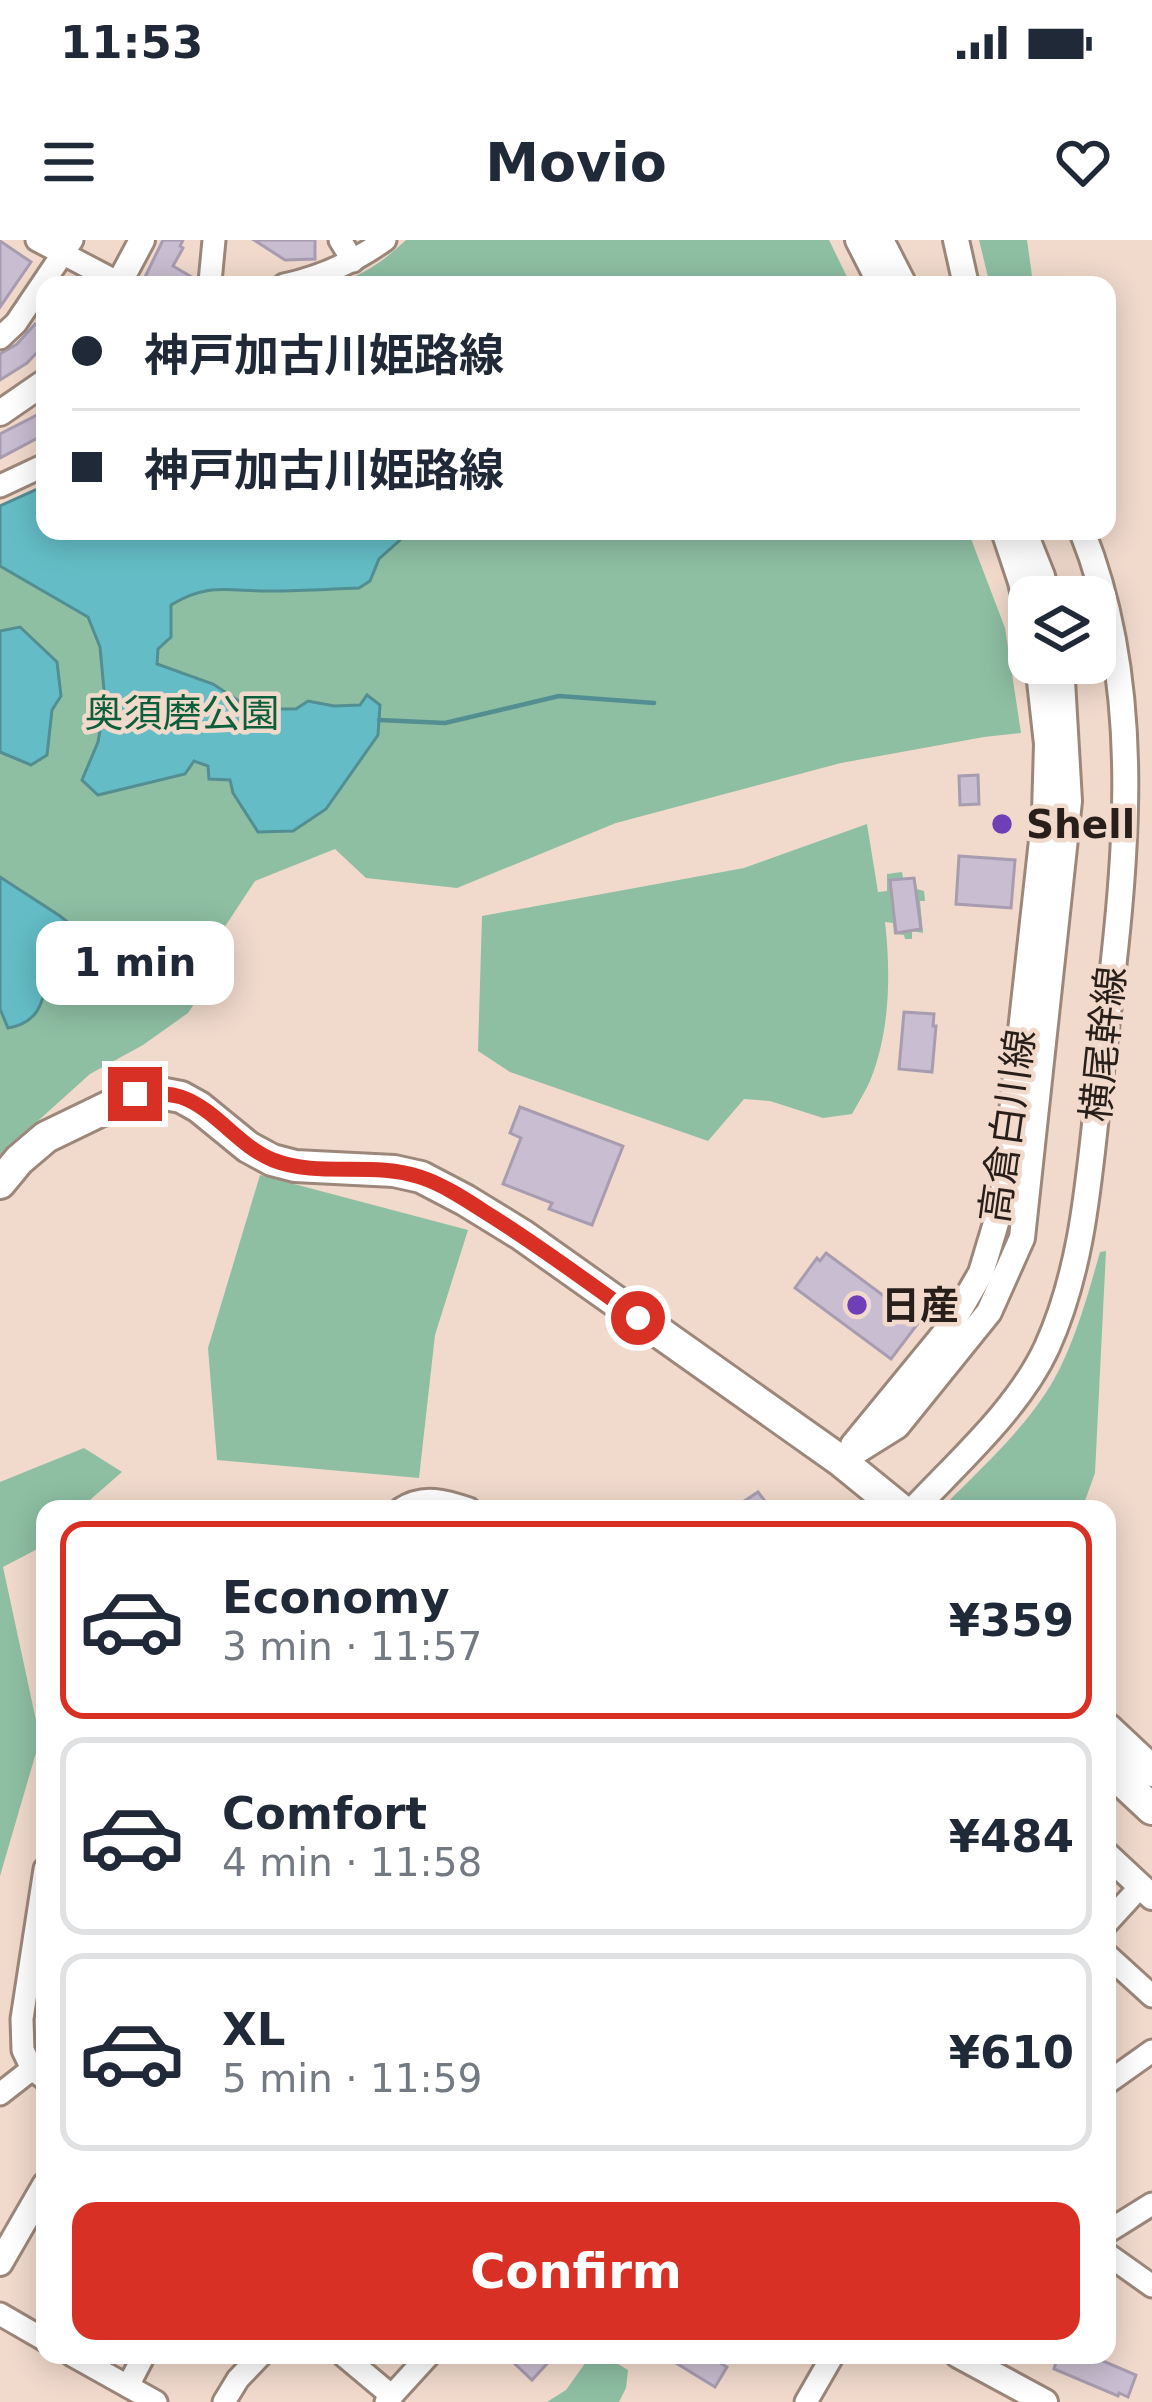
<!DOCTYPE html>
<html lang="en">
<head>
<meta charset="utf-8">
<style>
	:root { --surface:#fff; --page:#f6f6f7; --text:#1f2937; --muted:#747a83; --line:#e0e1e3; --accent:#d93025 }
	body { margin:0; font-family:"DejaVu Sans","Noto Sans JP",sans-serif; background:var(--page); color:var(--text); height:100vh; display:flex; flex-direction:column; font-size:45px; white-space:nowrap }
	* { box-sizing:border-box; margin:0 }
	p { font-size:39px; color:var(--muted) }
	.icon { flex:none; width:66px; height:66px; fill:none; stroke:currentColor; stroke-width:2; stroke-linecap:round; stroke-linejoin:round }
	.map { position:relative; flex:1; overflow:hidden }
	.panel { position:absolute; left:36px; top:1260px; width:1080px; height:864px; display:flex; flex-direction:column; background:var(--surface); border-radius:24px; box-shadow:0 6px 30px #0003 }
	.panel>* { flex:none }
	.banner { position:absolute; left:36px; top:36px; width:1080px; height:264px; border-radius:24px; box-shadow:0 6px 30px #0003; display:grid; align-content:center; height:264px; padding:0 36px; background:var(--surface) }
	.tools { position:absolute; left:1008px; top:336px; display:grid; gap:24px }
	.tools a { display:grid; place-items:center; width:108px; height:108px; border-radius:24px; background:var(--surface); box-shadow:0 6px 30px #0003; font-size:60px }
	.end { position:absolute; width:54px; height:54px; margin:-27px; border:15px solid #d93025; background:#fff; box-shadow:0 0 0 6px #fff }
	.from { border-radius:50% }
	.bubble { position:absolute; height:84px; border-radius:24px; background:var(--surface); box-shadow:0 6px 30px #0003; font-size:39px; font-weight:700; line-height:84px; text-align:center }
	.banner b { display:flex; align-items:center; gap:42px; height:114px; font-size:45px }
	.banner b+b { border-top:3px solid var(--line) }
	.banner i { width:30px; height:30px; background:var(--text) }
	ul { padding:21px 0 0; list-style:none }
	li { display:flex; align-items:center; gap:36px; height:198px; margin:0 24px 18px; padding:0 12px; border:6px solid var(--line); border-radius:24px }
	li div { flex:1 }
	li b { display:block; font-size:45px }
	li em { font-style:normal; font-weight:700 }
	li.active { border-color:var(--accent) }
	li>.icon { width:108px; height:108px; stroke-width:1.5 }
	.button { display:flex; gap:24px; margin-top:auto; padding:24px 36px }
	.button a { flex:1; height:138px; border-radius:24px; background:var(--accent); color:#fff; font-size:48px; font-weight:700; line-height:138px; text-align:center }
	.status { display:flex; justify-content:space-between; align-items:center; height:84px; padding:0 60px; background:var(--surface); direction:ltr }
	.status svg { height:33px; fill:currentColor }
	header { display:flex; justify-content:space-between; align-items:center; height:156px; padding:0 36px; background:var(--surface); font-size:54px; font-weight:700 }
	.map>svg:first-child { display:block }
	.green { fill:#8ebfa3 }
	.water { fill:#64bdc6; stroke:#528e92; stroke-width:3 }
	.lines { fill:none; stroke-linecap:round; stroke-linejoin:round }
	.stream { stroke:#528e92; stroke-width:4.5 }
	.building { fill:#c9bdd1; stroke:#a89cb0; stroke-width:3 }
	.minor-casing { stroke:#9c877a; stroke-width:27 }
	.tertiary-casing { stroke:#9c877a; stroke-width:30 }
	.primary-casing { stroke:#9c877a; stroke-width:36 }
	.minor { stroke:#fff; stroke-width:21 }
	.tertiary { stroke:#fff; stroke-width:24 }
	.primary { stroke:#fff; stroke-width:30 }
	.route { stroke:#d93025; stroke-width:15 }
	.poi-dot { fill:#6e3fb7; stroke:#f1dacc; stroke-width:4.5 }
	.labels { text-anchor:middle; stroke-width:9; stroke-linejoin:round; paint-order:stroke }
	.park-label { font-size:39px; fill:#0d5f3c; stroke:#f1dacc }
	.poi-label { font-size:39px; font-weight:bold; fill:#281f1a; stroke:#f1dacc; text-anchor:start }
	.street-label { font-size:39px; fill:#281f1a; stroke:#f1dacc }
</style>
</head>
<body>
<div class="status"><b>11:53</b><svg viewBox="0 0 49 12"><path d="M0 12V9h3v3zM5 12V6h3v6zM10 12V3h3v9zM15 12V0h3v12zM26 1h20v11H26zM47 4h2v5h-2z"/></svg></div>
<header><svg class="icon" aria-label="menu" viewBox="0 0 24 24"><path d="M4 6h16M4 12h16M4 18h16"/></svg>Movio<svg class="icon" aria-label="heart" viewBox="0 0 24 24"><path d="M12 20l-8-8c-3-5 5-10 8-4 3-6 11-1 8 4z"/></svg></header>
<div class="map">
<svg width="1152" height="2162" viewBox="0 0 1152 2162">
	<rect width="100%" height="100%" fill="#f1dacc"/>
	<g class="green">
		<path d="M 406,0 L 829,0 L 851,45 L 331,45 C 361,37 384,21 406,0 Z"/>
		<path d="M 979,0 L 1027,0 L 1033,43 L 990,45 Z"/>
		<path d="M 0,272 L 45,291 L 968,291 L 1005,388 L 1021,493 L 984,497 L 841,523 L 616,583 L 457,648 L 366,638 L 335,609 L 255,641 L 224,688 L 210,740 L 188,773 L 143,805 L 90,834 L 0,915 Z"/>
		<path d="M 867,584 L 878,652 L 887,651 L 887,634 L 902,632 L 903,638 L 915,637 L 917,649 L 924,651 L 925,661 L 920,661 L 923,693 L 912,691 L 912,699 L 905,699 L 904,695 L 894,694 L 893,683 L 885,682 C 891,734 890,792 870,841 C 865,852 858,863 852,874 L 823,878 L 770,861 L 744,859 L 708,901 L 510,832 L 478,811 L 482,676 L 744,628 Z"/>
		<path d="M 260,935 L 468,990 L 435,1095 L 419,1238 L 217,1220 L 208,1108 Z"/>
		<path d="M 1106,1011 L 1095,1233 L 1082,1269 L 949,1269 L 945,1265 C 986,1223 1034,1181 1060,1128 C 1078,1091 1089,1051 1100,1012 Z"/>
		<path d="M 84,1208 L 122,1232 L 91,1259 L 86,1269 L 45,1269 L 45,1305 L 3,1327 L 40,1499 L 0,1636 L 0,1242 Z"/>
		<path d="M 591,2115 L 603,2115 L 628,2130 L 626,2148 L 619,2162 L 547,2162 L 566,2150 Z"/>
	</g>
	<g class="water">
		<path d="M 42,247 L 45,249 L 45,291 L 400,291 L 400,300 L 379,319 L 370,341 L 359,348 C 330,349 302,351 273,351 C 232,352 209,341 171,365 L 171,397 L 158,409 L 157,424 L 213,444 L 245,465 L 265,469 L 296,469 L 308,461 L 334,466 L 360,465 L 367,455 L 380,465 L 378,495 L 326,569 L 293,591 L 258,592 L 233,553 L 230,540 L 209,539 L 208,526 L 194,521 L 185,534 L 98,555 L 82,540 L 98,502 L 105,461 L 100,407 L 88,377 L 0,326 L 0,266 Z"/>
		<path d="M 20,387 L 57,422 L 61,456 L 52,470 L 47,515 L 31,525 L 0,512 L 0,391 Z"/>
		<path d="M 0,637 L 60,676 L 80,692 L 71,708 L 73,733 L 46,738 C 44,764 37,783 8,788 L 0,769 Z"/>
	</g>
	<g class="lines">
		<path class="stream" d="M 379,480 L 445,483 L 559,456 L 654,463"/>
	</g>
	<g class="building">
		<path d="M 163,0 L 183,0 L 180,6 L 183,8 L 173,26 L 195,39 L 196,45 L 156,45 L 144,39 Z"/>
		<path d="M 254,0 L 315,0 L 315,19 L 285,20 Z"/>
		<path d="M 0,1 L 31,22 L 0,67 Z"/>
		<path d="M 35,84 L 45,93 L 45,104 L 27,123 L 0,140 L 0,114 L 17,104 Z"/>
		<path d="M 45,171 L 45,194 L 0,218 L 0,194 Z"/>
		<path d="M 978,535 L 979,564 L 960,565 L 959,536 Z"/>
		<path d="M 959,616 L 1015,620 L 1011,668 L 956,664 Z"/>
		<path d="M 914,638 L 921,689 L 896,693 L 890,640 Z"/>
		<path d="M 904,772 L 934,774 L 933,786 L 936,786 L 932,832 L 899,829 Z"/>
		<path d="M 520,867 L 623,906 L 592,985 L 549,969 L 552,963 L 503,944 L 521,898 L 510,893 Z"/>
		<path d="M 826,1013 L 919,1082 L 891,1119 L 795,1048 L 817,1018 L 820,1021 Z"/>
		<path d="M 758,1252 L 771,1269 L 732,1269 Z"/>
		<path d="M 522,2115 L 555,2115 L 532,2140 L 514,2123 Z"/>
		<path d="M 663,2115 L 718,2115 L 715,2120 L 727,2127 L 715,2147 Z"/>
		<path d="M 1058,2115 L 1089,2115 L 1136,2135 L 1128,2157 L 1119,2153 L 1118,2156 L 1054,2129 Z"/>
	</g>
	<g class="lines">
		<g class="minor-casing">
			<g id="minor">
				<path d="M 37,0 L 119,43"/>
				<path d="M 340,0 L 353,21"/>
				<path d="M 212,45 L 210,42 L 214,0"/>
				<path d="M 284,45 C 322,37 354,22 385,0"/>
				<path d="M 0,98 L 16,83 L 72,0"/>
				<path d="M 0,246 L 45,225"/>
				<path d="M 401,1269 C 423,1254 446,1261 469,1269"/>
				<path d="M 45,1629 L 22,1779 L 23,1810 L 32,1829 L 45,1839"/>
				<path d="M 1107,1683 L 1140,1647"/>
				<path d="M 1107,1715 L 1152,1756"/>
				<path d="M 1107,1843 L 1152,1811"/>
				<path d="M 0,1854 L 32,1829"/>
				<path d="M 1107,1992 L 1152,1964"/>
				<path d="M 1107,2014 L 1152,2046"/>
				<path d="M 0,2074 L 45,2100"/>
				<path d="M 72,2115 L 156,2162"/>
				<path d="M 343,2115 L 392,2156"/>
				<path d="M 128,2146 L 144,2115"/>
				<path d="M 224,2162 L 238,2139 L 261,2115"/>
				<path d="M 386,2162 L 429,2115"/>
				<path d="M 806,2162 L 833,2115"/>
			</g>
		</g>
		<g class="tertiary-casing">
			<g id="tertiary">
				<path d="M 858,0 L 881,45"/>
				<path d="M 881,0 L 904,45"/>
				<path d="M 956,0 L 966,45"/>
				<path d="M 118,45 L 142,0"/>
				<path d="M 0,173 L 45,142"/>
				<path d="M 1004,291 L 1021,342 L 1029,379"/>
				<path d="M 1024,291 L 1042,336 L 1047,357"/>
				<path d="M 853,1205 L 949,1088 L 981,1033 L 1002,963 L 1045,573 L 1047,504 L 1038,423"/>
				<path d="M 841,1221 L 897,1186 L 989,1072 L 1022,998 L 1069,561 L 1061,423"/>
				<path d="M 914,1269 C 959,1221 1019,1168 1047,1107 C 1085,1023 1089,931 1100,840 C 1121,659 1152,465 1082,291"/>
				<path d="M 1107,1615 L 1152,1657"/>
				<path d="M 0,2023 L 45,1945"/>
				<path d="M 958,2115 L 1045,2162"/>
			</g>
		</g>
		<g class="primary-casing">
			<g id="primary">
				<path d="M 0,943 L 19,920 L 46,897 L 135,854 L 160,853 L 181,857 L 199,867 L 248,907 L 272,920 L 295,926 L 394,931 L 421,937 L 465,960 L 522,995 L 841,1221 L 900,1269"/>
				<path d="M 1107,1489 L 1152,1531"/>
				<path d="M 1107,1527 L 1152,1569"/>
			</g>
		</g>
		<use href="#minor" class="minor"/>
		<use href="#tertiary" class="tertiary"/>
		<use href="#primary" class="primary"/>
	</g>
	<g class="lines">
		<path class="route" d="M 135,854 C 150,854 166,852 181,857 C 216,869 238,906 273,920 C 319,938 373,921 420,937 C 442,944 465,959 485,972 C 538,1005 588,1042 638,1078"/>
	</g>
	<g class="poi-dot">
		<circle cx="1002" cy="584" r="12"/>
		<circle cx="857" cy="1065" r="12"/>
	</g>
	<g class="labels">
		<g class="park-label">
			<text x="182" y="487">奥須磨公園</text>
		</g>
		<g class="poi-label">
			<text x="1026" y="598">Shell</text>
			<text x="881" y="1079">日産</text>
		</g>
		<g class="street-label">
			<text transform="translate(1103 804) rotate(-84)" y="14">横尾幹線</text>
			<text transform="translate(1007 886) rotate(-82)" y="14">高倉白川線</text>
		</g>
	</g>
</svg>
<div class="tools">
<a><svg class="icon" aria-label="layers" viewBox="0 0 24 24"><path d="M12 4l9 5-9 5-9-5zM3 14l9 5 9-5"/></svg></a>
</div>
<i class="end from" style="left:638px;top:1078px"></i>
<i class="end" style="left:135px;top:854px"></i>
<div class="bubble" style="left:36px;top:681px;width:198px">1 min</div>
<div class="banner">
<b><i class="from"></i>神戸加古川姫路線</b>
<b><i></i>神戸加古川姫路線</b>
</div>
<section class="panel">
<ul>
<li class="active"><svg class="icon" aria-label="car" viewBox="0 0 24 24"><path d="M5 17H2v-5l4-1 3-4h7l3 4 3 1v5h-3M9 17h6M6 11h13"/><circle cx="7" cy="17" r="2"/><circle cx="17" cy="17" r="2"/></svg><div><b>Economy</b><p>3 min · 11:57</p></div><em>¥359</em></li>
<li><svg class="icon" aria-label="car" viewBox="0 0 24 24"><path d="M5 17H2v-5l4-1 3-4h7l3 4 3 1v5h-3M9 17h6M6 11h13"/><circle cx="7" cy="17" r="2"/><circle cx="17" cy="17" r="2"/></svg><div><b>Comfort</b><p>4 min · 11:58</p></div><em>¥484</em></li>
<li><svg class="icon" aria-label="car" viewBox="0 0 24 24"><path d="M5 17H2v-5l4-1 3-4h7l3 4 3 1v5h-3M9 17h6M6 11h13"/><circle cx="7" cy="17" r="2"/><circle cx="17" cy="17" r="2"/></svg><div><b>XL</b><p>5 min · 11:59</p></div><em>¥610</em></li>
</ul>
<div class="button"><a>Confirm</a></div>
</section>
</div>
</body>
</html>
